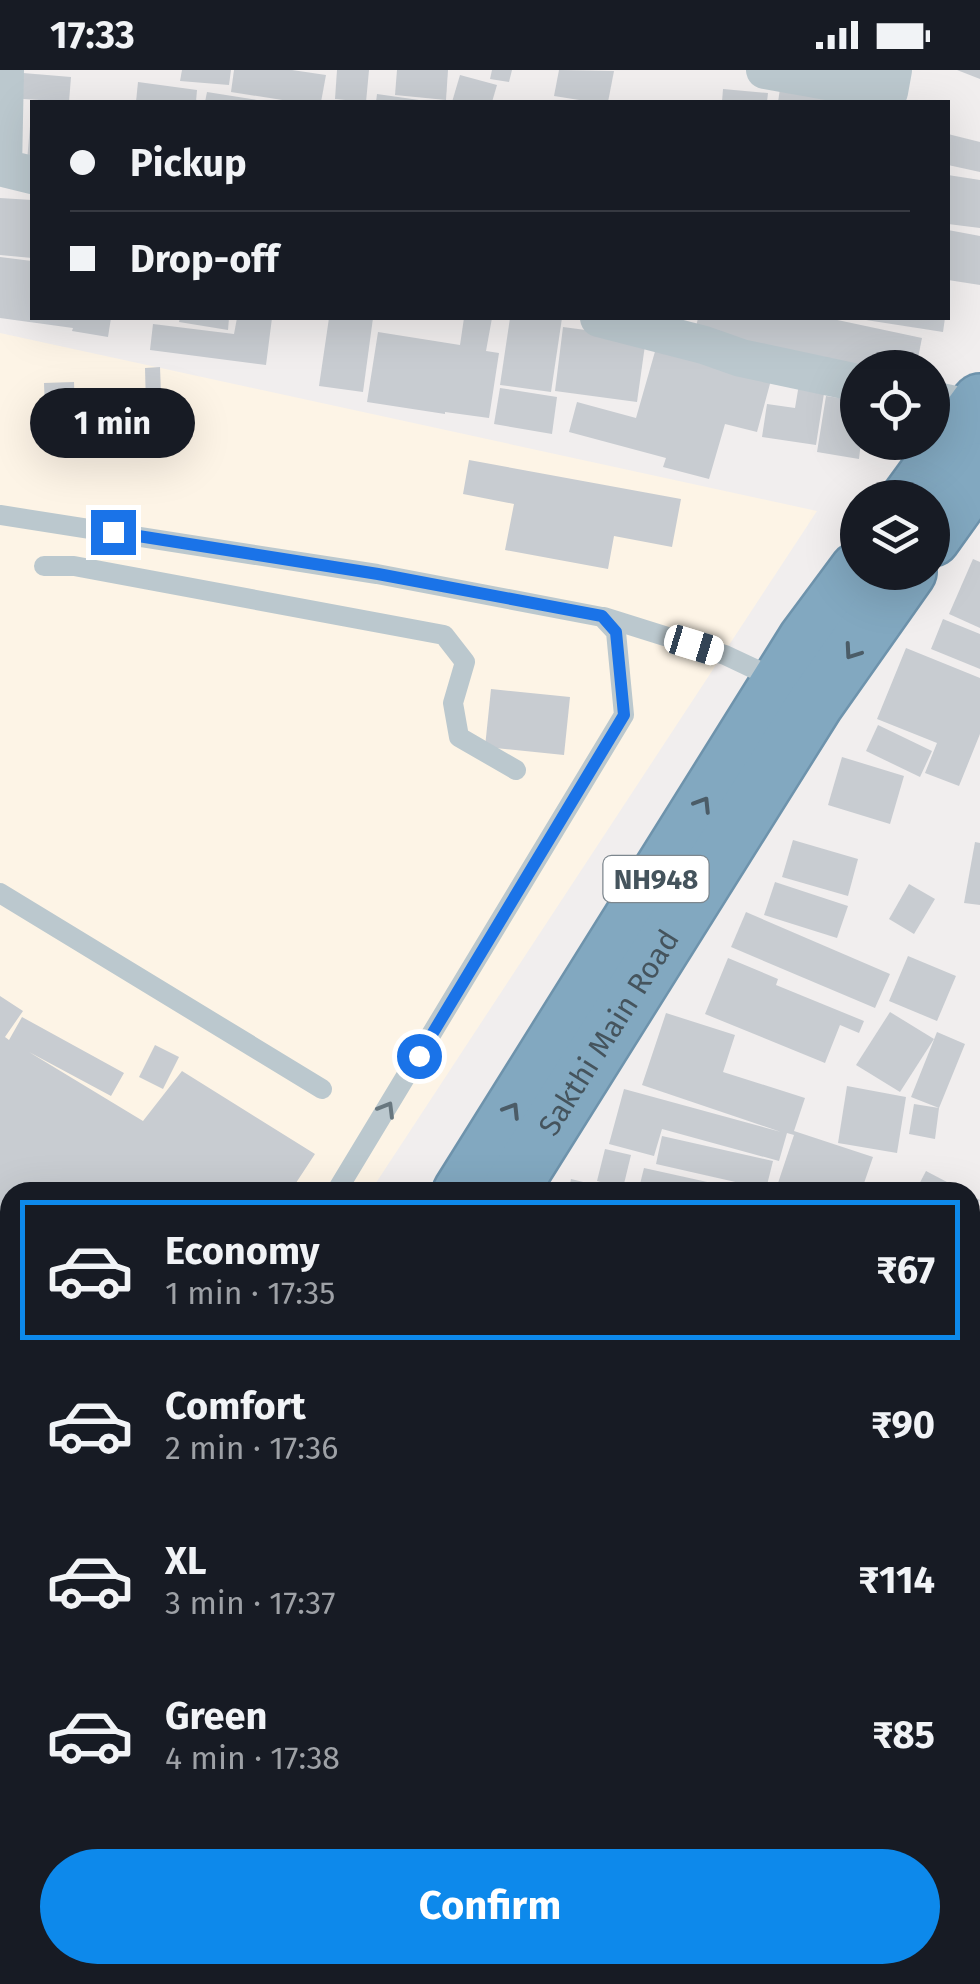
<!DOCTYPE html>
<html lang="en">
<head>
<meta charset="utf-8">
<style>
	:root { --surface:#171b24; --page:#20242c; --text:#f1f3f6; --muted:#9ea1a6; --line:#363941; --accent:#0d89eb }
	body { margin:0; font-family:"Fira Sans",sans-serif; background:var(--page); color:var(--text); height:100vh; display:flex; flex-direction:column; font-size:38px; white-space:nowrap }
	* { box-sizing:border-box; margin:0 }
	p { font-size:32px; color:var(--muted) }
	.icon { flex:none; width:55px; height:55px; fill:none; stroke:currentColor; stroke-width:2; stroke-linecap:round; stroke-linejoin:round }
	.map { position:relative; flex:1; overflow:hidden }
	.side { position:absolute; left:0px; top:1112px; width:980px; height:802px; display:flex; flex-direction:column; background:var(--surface); border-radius:30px 30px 0 0; box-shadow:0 10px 40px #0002 }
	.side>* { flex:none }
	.banner { position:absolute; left:30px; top:30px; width:920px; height:220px; border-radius:0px; box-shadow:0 10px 40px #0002; display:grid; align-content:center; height:220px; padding:0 40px; background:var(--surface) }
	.fabs { position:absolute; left:840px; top:280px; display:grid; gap:20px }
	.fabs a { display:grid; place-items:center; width:110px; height:110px; border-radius:50%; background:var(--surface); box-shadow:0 10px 40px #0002; font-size:50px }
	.end { position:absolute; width:45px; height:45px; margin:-22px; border:12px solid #1a73e8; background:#fff; box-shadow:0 0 0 5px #fff }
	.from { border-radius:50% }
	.bubble { position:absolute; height:70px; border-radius:35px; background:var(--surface); box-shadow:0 10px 40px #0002; font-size:32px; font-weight:700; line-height:70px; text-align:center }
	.car { position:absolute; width:30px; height:60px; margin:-30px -15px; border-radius:12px; box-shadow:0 0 8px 2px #0007; background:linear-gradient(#fff 24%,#345 0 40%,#fff 0 76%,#345 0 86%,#fff 0) }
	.banner b { display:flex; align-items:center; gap:35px; height:95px; font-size:38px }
	.banner b+b { border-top:2px solid var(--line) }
	.banner i { width:25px; height:25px; background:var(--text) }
	ul { padding:18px 0 0; list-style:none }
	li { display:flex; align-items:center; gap:30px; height:140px; margin:0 20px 15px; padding:0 20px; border:5px solid transparent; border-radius:0px }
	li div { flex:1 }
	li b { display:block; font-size:38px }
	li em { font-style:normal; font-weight:700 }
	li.on { border-color:var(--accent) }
	li>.icon { width:90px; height:90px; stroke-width:1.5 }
	.action { display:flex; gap:20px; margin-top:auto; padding:20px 40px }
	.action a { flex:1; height:115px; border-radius:60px; background:var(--accent); color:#fff; font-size:40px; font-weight:700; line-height:115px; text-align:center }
	.status { display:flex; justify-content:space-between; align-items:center; height:70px; padding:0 50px; background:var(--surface); direction:ltr }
	.status svg { height:28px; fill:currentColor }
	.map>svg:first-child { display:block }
	.commercial { fill:#fdf4e6 }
	.building { fill:#c8ccd1 }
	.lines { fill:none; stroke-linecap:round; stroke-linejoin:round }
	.highway-casing { stroke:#6e93ac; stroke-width:60 }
	.lane { stroke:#bbc8ce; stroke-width:20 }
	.street { stroke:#bbc8ce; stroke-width:38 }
	.highway { stroke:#82a8c0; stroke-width:55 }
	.oneway { stroke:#4b5c67 }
	.oneway2 { stroke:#68777f }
	.route { stroke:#1a73e8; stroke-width:12 }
	.labels { text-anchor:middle; stroke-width:10; stroke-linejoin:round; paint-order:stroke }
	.shield { fill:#fff; stroke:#7d878e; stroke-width:2.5 }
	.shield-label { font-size:28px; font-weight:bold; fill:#45545d }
	.street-label { font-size:30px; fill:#45545d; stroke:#fff }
</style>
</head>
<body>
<div class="status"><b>17:33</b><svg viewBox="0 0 49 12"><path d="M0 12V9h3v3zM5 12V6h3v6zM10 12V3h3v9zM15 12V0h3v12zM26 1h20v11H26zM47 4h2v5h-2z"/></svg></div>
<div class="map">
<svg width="980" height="1914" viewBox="0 0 980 1914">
	<rect width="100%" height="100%" fill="#f1eeee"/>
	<path class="commercial" d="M 0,263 L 817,441 L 370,1122 L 10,1122 L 10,1672 L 0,1687 Z"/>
	<g class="building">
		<path d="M 182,0 L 231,0 L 229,15 L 180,11 Z"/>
		<path d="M 234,0 L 292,0 L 326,5 L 321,32 L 295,32 L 231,22 Z"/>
		<path d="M 337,0 L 369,0 L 366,32 L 335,29 Z"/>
		<path d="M 397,0 L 448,0 L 446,30 L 395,25 Z"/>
		<path d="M 492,0 L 512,0 L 509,12 L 490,9 Z"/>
		<path d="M 559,0 L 614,1 L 608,32 L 592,32 L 554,26 Z"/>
		<path d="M 957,0 L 980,0 L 980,9 Z"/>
		<path d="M 11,2 L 71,7 L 69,32 L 9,28 Z"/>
		<path d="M 460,5 L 497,15 L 492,32 L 452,32 Z"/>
		<path d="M 138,12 L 197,20 L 196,32 L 136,32 Z"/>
		<path d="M 781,12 L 868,32 L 778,32 Z"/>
		<path d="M 723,19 L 768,23 L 767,32 L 722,32 Z"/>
		<path d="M 207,22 L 257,30 L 256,32 L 205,32 Z"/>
		<path d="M 377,24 L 419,30 L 419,32 L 376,32 Z"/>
		<path d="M 30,56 L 32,56 L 32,91 L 27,91 Z"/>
		<path d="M 948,64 L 980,72 L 980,102 L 948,95 Z"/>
		<path d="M 948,105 L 980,110 L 980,158 L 948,154 Z"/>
		<path d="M 0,128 L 32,130 L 32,188 L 0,185 Z"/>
		<path d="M 948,160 L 980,166 L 980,215 L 948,210 Z"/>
		<path d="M 0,187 L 32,191 L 32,248 L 111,248 L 108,267 L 72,261 L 73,258 L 0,248 Z"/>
		<path d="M 180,248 L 229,248 L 228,260 L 179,252 Z"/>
		<path d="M 237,248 L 272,248 L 266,295 L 150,280 L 153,254 L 234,264 Z"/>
		<path d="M 329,248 L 373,248 L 363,322 L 319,316 Z"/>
		<path d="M 464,248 L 492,248 L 486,281 L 499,283 L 489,348 L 445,342 L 445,344 L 367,332 L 378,262 L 460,275 Z"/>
		<path d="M 510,248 L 562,248 L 551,322 L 500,315 Z"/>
		<path d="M 698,248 L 828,248 L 922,268 L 916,298 L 858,298 L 694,266 Z"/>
		<path d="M 866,248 L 945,248 L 943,262 L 866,250 Z"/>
		<path d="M 563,257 L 646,268 L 637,332 L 555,321 Z"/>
		<path d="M 656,278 L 771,310 L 757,362 L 725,354 L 709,409 L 663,397 L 666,388 L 569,362 L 577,332 L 636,348 Z"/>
		<path d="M 160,297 L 161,323 L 172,322 L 173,376 L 147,376 L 145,298 Z"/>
		<path d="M 74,312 L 75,340 L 45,341 L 44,313 Z"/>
		<path d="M 799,314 L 825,317 L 816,375 L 762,367 L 767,334 L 795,338 Z"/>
		<path d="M 500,318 L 557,327 L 552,364 L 494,354 Z"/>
		<path d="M 826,326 L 858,331 L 858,372 L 861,372 L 859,389 L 817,382 Z"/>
		<path d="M 469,390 L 681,429 L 672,477 L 614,466 L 608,499 L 505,480 L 514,434 L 463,424 Z"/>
		<path d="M 973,489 L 980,492 L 980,558 L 949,544 Z"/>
		<path d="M 943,549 L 980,564 L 980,599 L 931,579 Z"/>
		<path d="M 906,578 L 980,608 L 980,664 L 959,716 L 925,703 L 937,673 L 877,649 Z"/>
		<path d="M 491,619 L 570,627 L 564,685 L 485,677 Z"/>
		<path d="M 878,655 L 932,681 L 920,707 L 866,681 Z"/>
		<path d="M 842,687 L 904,706 L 890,754 L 828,735 Z"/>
		<path d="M 793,770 L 858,789 L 848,826 L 782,807 Z"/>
		<path d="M 975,772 L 980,773 L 980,835 L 964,833 Z"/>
		<path d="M 775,812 L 848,836 L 837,868 L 764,845 Z"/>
		<path d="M 909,814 L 935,829 L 914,864 L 889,849 Z"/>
		<path d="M 746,842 L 890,904 L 875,938 L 731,877 Z"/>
		<path d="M 908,886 L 956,906 L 937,951 L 889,931 Z"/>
		<path d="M 728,888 L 778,909 L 776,915 L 864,951 L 859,963 L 840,955 L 825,993 L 705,944 Z"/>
		<path d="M 0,926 L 23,941 L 5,967 L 9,970 L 22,947 L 124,1003 L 111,1026 L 29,982 L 143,1051 L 182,1001 L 315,1084 L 290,1122 L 10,1122 L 10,1554 L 0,1569 Z"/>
		<path d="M 890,942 L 934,969 L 900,1022 L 856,995 Z"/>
		<path d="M 666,943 L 735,965 L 723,1002 L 805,1028 L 794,1061 L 873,1087 L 861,1122 L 775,1122 L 794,1065 L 787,1063 L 779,1091 L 662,1059 L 654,1086 L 609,1074 L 624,1019 L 781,1062 L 642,1015 Z"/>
		<path d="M 937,962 L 965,974 L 939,1038 L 935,1069 L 909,1064 L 914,1034 L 939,1038 L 911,1027 Z"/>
		<path d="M 155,975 L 179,987 L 163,1019 L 139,1007 Z"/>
		<path d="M 847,1016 L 906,1027 L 897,1083 L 838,1073 Z"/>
		<path d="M 662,1066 L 773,1091 L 766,1119 L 656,1094 Z"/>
		<path d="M 605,1079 L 631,1085 L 623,1118 L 597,1111 Z"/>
		<path d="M 644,1098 L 748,1121 L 748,1122 L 638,1122 Z"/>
		<path d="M 926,1101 L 966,1122 L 915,1122 Z"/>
		<path d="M 571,1109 L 620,1121 L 619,1122 L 568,1122 Z"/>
		<path d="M 970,1125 L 980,1130 L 970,1150 Z"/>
		<path d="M 970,1315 L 980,1316 L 980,1394 L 970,1392 Z"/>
		<path d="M 970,1401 L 980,1402 L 980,1417 L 970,1416 Z"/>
		<path d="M 970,1418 L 980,1419 L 980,1444 L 970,1442 Z"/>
		<path d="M 970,1446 L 980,1447 L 980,1473 L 970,1471 Z"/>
		<path d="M 978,1486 L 980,1486 L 980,1535 L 971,1534 Z"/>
		<path d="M 970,1543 L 980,1543 L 980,1580 L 970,1579 Z"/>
		<path d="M 970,1586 L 980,1587 L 980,1637 L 974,1636 L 977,1614 L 970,1613 Z"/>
		<path d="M 970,1669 L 980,1669 L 980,1700 L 970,1699 Z"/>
		<path d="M 970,1727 L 976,1728 L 972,1752 L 970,1752 Z"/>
		<path d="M 978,1735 L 980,1735 L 980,1816 L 970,1814 L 970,1763 L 974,1764 Z"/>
		<path d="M 970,1829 L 980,1830 L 980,1914 L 813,1914 L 813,1905 L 970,1905 Z"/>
		<path d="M 108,1905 L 325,1905 L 342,1914 L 125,1914 Z"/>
		<path d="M 705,1905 L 769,1905 L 768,1914 L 705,1907 Z"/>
	</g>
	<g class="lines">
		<g class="highway-casing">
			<g id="highway">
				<path d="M 910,428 L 980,332"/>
				<path d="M 932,468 L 980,401"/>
				<path d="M 461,1122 L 806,570 L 858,500"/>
				<path id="s1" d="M 509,1122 L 815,634 L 908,502"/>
				<path d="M 0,1810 L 10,1795"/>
				<path d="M 0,1879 L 10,1865"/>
			</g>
		</g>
		<g class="lane">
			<path d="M 0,445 L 377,504 L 602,547 L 616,562 L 624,645 L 336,1122"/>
			<path d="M 44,496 L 74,496 L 444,565 L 465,592 L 453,633 L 459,667 L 516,700"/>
			<path d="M 604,547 L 725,585 L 778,610"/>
			<path d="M 0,823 L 322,1019"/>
			<path d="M 0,1649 L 10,1634"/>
		</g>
		<g class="street">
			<path d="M 5,0 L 3,98 L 32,105"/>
			<path d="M 765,0 L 889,22 L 893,0"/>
			<path d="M 599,248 L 704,275 L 741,288 L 858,313"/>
			<path d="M 932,330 L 975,339"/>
			<path d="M 970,1214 L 980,1179"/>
			<path d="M 970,1297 L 980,1299"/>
			<path d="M 558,1914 L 563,1905"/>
			<path d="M 783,1914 L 784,1905"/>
		</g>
		<use href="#highway" class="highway"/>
	</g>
	<defs><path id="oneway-chevron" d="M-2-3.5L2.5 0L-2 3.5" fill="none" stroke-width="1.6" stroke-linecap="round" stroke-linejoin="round" transform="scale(2.5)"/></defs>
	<g class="oneway">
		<use href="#oneway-chevron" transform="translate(852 582) rotate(125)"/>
		<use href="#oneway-chevron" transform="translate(703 734) rotate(-58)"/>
		<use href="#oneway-chevron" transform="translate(512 1040) rotate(-58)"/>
	</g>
	<use class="oneway2" href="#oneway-chevron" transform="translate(387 1039) rotate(-59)"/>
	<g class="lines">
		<path class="route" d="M 113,462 L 378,504 L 602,546 L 616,562 L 624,645 L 419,986"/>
	</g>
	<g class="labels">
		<rect class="shield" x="603.5" y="786" width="105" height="46" rx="8"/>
		<g class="shield-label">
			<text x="656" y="819">NH948</text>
		</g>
		<g class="street-label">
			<text dy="10" stroke="none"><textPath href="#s1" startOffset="188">Sakthi Main Road</textPath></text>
		</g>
	</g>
</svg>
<div class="fabs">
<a><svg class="icon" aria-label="locate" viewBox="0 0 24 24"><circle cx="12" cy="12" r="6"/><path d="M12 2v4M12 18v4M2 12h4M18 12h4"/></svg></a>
<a><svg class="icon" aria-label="layers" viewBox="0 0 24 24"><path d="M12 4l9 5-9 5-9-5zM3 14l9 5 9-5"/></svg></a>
</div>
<i class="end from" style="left:419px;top:986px"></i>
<i class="end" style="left:113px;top:462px"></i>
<div class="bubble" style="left:30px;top:318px;width:165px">1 min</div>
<i class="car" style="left:694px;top:575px;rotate:107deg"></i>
<div class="banner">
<b><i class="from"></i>Pickup</b>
<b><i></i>Drop-off</b>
</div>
<section class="side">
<ul>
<li class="on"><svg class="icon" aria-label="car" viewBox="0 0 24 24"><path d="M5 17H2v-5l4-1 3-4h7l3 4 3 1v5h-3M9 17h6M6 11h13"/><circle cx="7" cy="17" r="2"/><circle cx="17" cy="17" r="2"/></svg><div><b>Economy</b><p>1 min · 17:35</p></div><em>₹67</em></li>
<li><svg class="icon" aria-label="car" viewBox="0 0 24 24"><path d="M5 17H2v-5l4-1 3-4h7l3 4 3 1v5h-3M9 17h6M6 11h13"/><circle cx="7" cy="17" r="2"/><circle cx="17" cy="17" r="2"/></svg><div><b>Comfort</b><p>2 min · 17:36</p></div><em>₹90</em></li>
<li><svg class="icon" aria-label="car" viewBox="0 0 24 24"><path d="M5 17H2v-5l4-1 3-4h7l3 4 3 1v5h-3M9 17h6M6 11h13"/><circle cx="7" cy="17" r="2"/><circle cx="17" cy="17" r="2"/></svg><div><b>XL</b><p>3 min · 17:37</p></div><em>₹114</em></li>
<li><svg class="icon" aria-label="car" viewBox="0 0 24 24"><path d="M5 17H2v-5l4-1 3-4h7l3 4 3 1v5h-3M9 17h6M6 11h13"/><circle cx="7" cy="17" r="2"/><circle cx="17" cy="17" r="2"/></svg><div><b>Green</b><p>4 min · 17:38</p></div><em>₹85</em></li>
</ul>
<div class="action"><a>Confirm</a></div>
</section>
</div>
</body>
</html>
